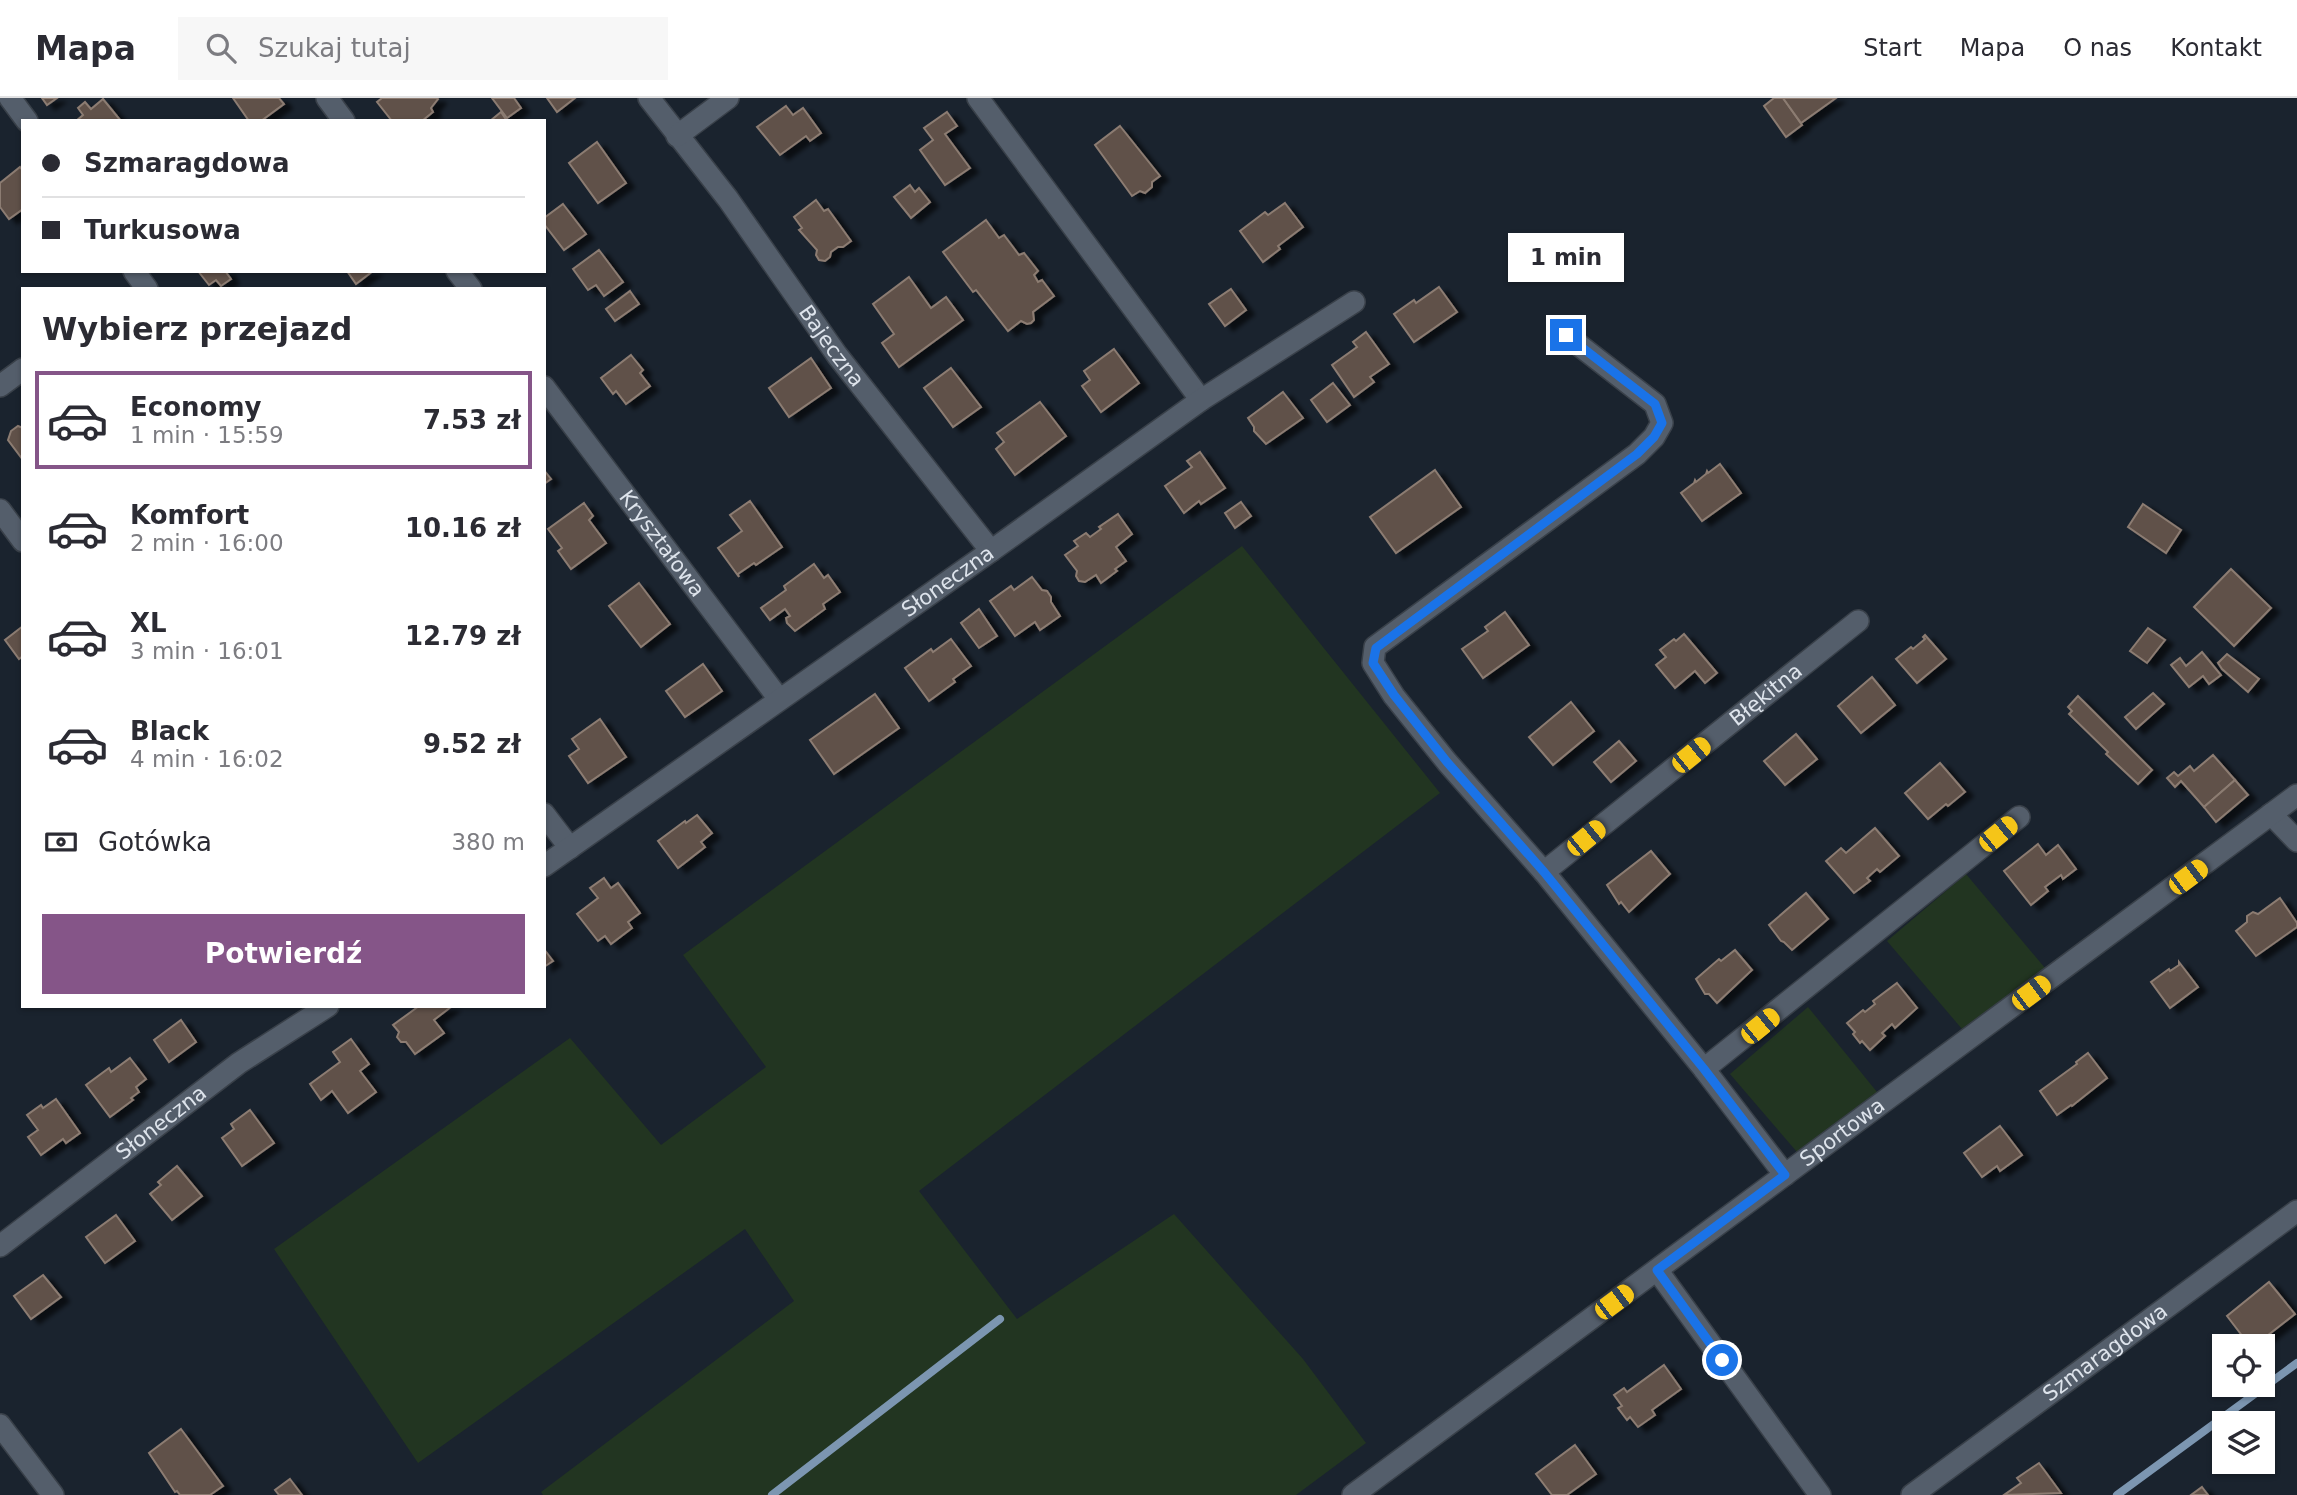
<!DOCTYPE html>
<html lang="pl">
<head>
<meta charset="utf-8">
<style>
	:root { --surface:#fff; --page:#f7f7f7; --text:#2b2b33; --muted:#7c7c81; --line:#e1e1e2; --accent:#855588 }
	body { margin:0; font-family:"DejaVu Sans",sans-serif; background:var(--page); color:var(--text); height:100vh; display:flex; flex-direction:column; font-size:26px; white-space:nowrap }
	* { box-sizing:border-box; margin:0 }
	p { font-size:23px; color:var(--muted) }
	.icon { flex:none; width:38px; height:38px; fill:none; stroke:currentColor; stroke-width:2; stroke-linecap:round; stroke-linejoin:round }
	.map { position:relative; flex:1; overflow:hidden }
	.drawer { position:absolute; left:21px; top:189px; width:525px; height:721px; display:flex; flex-direction:column; background:var(--surface); border-radius:0px; box-shadow:0 2px 5px #0004 }
	.drawer>* { flex:none }
	.guide { position:absolute; left:21px; top:21px; width:525px; height:154px; border-radius:0px; box-shadow:0 2px 5px #0004; display:grid; align-content:center; height:154px; padding:0 21px; background:var(--surface) }
	.tools { position:absolute; left:2212px; top:1236px; display:grid; gap:14px }
	.tools a { display:grid; place-items:center; width:63px; height:63px; border-radius:0px; background:var(--surface); box-shadow:0 2px 5px #0004; font-size:35px }
	.end { position:absolute; width:32px; height:32px; margin:-16px; border:9px solid #1a73e8; background:#fff; box-shadow:0 0 0 4px #fff }
	.from { border-radius:50% }
	.bubble { position:absolute; height:49px; border-radius:0px; background:var(--surface); box-shadow:0 2px 5px #0004; font-size:23px; font-weight:600; line-height:49px; text-align:center }
	.car { position:absolute; width:21px; height:42px; margin:-21px -10px; border-radius:9px; box-shadow:0 0 5px 2px #0007; background:linear-gradient(#f5c518 24%,#345 0 40%,#f5c518 0 76%,#345 0 86%,#f5c518 0) }
	.guide b { display:flex; align-items:center; gap:24px; height:66px; font-size:26px }
	.guide b+b { border-top:2px solid var(--line) }
	.guide i { width:18px; height:18px; background:var(--text) }
	ul { padding:0; list-style:none }
	li { display:flex; align-items:center; gap:21px; height:98px; margin:0 14px 10px; padding:0 7px; border:4px solid transparent; border-radius:0px }
	li div { flex:1 }
	li b { display:block; font-size:26px }
	li em { font-style:normal; font-weight:600 }
	li.selected { border-color:var(--accent) }
	li>.icon { width:63px; height:63px; stroke-width:1.5 }
	h2 { padding:0 21px; font-size:32px; line-height:84px }
	.pay { display:flex; align-items:center; gap:18px; height:77px; padding:0 21px; font-size:26px }
	.pay p { margin-inline-start:auto }
	.cta { display:flex; gap:14px; margin-top:auto; padding:14px 21px }
	.cta a { flex:1; height:80px; border-radius:0px; background:var(--accent); color:#fff; font-size:28px; font-weight:600; line-height:80px; text-align:center }
	header { display:flex; align-items:center; gap:42px; box-sizing:border-box; height:98px; padding:0 35px; background:var(--surface); border-bottom:2px solid var(--line) }
	header strong { font-size:33px }
	nav { display:flex; gap:38px; margin-inline-start:auto; font-size:24px }
	.search { width:490px; height:63px; background:var(--page); display:flex; align-items:center; gap:18px; box-sizing:border-box; padding:0 24px; border-radius:0px; color:var(--muted); font-size:26px }
	.map>svg:first-child { display:block }
	.green { fill:#223521 }
	.lines { fill:none; stroke-linecap:round; stroke-linejoin:round }
	.stream { stroke:#7c96b1; stroke-width:8 }
	.building { fill:#605148; stroke:#8c7c72; stroke-width:2; filter:url(#shadow) }
	.street-casing { stroke:#394049; stroke-width:24 }
	.street { stroke:#545e6b; stroke-width:21 }
	.route { stroke:#1a73e8; stroke-width:9 }
	.labels { text-anchor:middle; stroke-width:5; stroke-linejoin:round; paint-order:stroke }
	.street-label { font-size:21px; fill:#dee4ec; stroke:#1a232e }
</style>
</head>
<body>
<header>
<strong>Mapa</strong>
<div class="search"><svg class="icon" aria-label="search" viewBox="0 0 24 24"><circle cx="10" cy="10" r="6"/><path d="M15 15l6 6"/></svg>Szukaj tutaj</div>
<nav><a>Start</a><a>Mapa</a><a>O nas</a><a>Kontakt</a></nav>
</header>
<div class="map">
<svg width="2297" height="1397" viewBox="0 0 2297 1397">
	<defs>
		<filter id="shadow"><feDropShadow dx="8" dy="4.5" stdDeviation="2" flood-color="#0009"/></filter>
	</defs>
	<rect width="100%" height="100%" fill="#1a232e"/>
	<g class="green">
		<path d="M 1242,448 L 1440,695 L 919,1093 L 1017,1221 L 1174,1116 L 1303,1261 L 1366,1345 L 1296,1397 L 543,1397 L 541,1394 L 794,1203 L 745,1131 L 418,1365 L 274,1151 L 570,940 L 661,1047 L 766,969 L 683,857 Z"/>
		<path d="M 1966,776 L 2045,870 L 1962,931 L 1887,843 Z"/>
		<path d="M 1808,909 L 1877,994 L 1797,1054 L 1730,976 Z"/>
	</g>
	<g class="lines">
		<g class="stream">
			<path d="M 772,1397 L 1000,1221"/>
			<path d="M 2117,1397 L 2297,1265"/>
		</g>
	</g>
	<g class="building">
		<path d="M 42,0 L 57,0 L 47,7 Z"/>
		<path d="M 233,0 L 279,0 L 284,6 L 261,23 L 249,23 Z"/>
		<path d="M 382,0 L 437,0 L 438,1 L 431,10 L 433,14 L 422,23 L 392,23 L 377,4 Z"/>
		<path d="M 492,0 L 514,0 L 521,10 L 507,20 Z"/>
		<path d="M 547,0 L 575,0 L 557,14 Z"/>
		<path d="M 1774,0 L 1783,0 L 1802,27 L 1786,39 L 1764,8 Z"/>
		<path d="M 1783,0 L 1836,0 L 1801,25 Z"/>
		<path d="M 103,1 L 121,23 L 76,23 L 83,17 L 78,10 L 85,4 L 91,11 Z"/>
		<path d="M 786,8 L 793,17 L 803,10 L 821,35 L 810,43 L 806,38 L 780,57 L 757,29 Z"/>
		<path d="M 501,14 L 507,23 L 490,23 Z"/>
		<path d="M 947,14 L 957,28 L 945,36 L 970,70 L 945,87 L 920,52 L 933,42 L 924,30 Z"/>
		<path d="M 1120,28 L 1160,78 L 1152,84 L 1152,89 L 1145,95 L 1140,93 L 1132,98 L 1095,47 Z"/>
		<path d="M 597,44 L 626,85 L 598,105 L 569,65 Z"/>
		<path d="M 20,69 L 23,73 L 23,111 L 9,121 L 0,109 L 0,85 Z"/>
		<path d="M 910,87 L 915,94 L 919,90 L 930,104 L 911,120 L 894,99 Z"/>
		<path d="M 816,102 L 824,113 L 828,111 L 851,143 L 843,149 L 838,149 L 831,154 L 830,159 L 825,163 L 819,162 L 816,157 L 817,152 L 799,132 L 802,130 L 794,119 Z"/>
		<path d="M 1285,105 L 1303,129 L 1278,148 L 1280,151 L 1263,164 L 1240,133 L 1265,114 L 1268,117 Z"/>
		<path d="M 563,106 L 586,136 L 564,152 L 544,126 L 544,120 Z"/>
		<path d="M 986,122 L 999,140 L 1004,137 L 1019,157 L 1024,155 L 1038,173 L 1034,177 L 1038,184 L 1042,182 L 1054,198 L 1033,214 L 1034,222 L 1031,225 L 1027,226 L 1021,223 L 1008,233 L 976,192 L 973,194 L 943,154 Z"/>
		<path d="M 599,152 L 623,184 L 604,198 L 596,187 L 588,192 L 573,171 Z"/>
		<path d="M 198,173 L 227,173 L 226,174 L 231,181 L 221,188 L 216,182 L 209,187 Z"/>
		<path d="M 347,173 L 373,173 L 356,186 Z"/>
		<path d="M 909,179 L 931,210 L 946,199 L 963,222 L 899,269 L 882,245 L 894,236 L 873,206 Z"/>
		<path d="M 1439,189 L 1457,214 L 1414,244 L 1394,216 L 1414,202 L 1416,205 Z"/>
		<path d="M 1231,191 L 1246,212 L 1225,228 L 1209,206 Z"/>
		<path d="M 630,193 L 639,206 L 615,223 L 606,211 Z"/>
		<path d="M 1366,234 L 1389,266 L 1370,279 L 1374,284 L 1354,299 L 1332,267 L 1357,249 L 1353,244 Z"/>
		<path d="M 1114,251 L 1139,285 L 1101,314 L 1082,288 L 1090,282 L 1084,273 Z"/>
		<path d="M 631,257 L 643,272 L 640,275 L 650,288 L 626,306 L 616,293 L 613,296 L 601,280 Z"/>
		<path d="M 811,260 L 831,290 L 789,319 L 769,290 Z"/>
		<path d="M 951,270 L 981,309 L 953,329 L 924,290 Z"/>
		<path d="M 1333,285 L 1350,307 L 1327,324 L 1311,302 Z"/>
		<path d="M 1283,294 L 1303,320 L 1266,346 L 1254,333 L 1254,329 L 1248,320 Z"/>
		<path d="M 1040,304 L 1066,338 L 1015,377 L 996,351 L 1004,344 L 997,335 Z"/>
		<path d="M 18,328 L 23,330 L 23,362 L 8,342 L 11,333 Z"/>
		<path d="M 1200,354 L 1225,390 L 1201,406 L 1199,403 L 1184,415 L 1165,388 L 1192,369 L 1187,363 Z"/>
		<path d="M 1720,366 L 1741,395 L 1702,423 L 1681,395 L 1694,385 L 1695,382 L 1696,384 L 1706,376 L 1707,373 L 1708,375 Z"/>
		<path d="M 544,372 L 551,381 L 544,386 Z"/>
		<path d="M 1435,372 L 1461,409 L 1396,455 L 1370,419 Z"/>
		<path d="M 750,403 L 782,449 L 756,467 L 754,465 L 738,476 L 739,479 L 718,450 L 742,433 L 730,417 Z"/>
		<path d="M 1241,404 L 1251,418 L 1235,430 L 1225,415 Z"/>
		<path d="M 584,405 L 593,418 L 589,422 L 606,445 L 571,471 L 558,453 L 562,450 L 548,431 Z"/>
		<path d="M 2143,406 L 2181,432 L 2166,455 L 2128,429 Z"/>
		<path d="M 1118,416 L 1132,436 L 1116,449 L 1126,463 L 1115,471 L 1117,473 L 1101,485 L 1096,477 L 1085,484 L 1079,483 L 1076,478 L 1077,473 L 1065,457 L 1078,448 L 1074,443 L 1086,435 L 1090,439 L 1101,431 L 1099,429 Z"/>
		<path d="M 814,466 L 824,480 L 828,477 L 840,494 L 823,506 L 825,511 L 795,533 L 787,525 L 786,520 L 790,518 L 785,511 L 770,522 L 761,510 L 786,492 L 784,488 Z"/>
		<path d="M 2231,471 L 2271,510 L 2234,548 L 2194,509 Z"/>
		<path d="M 1032,479 L 1042,492 L 1047,493 L 1051,499 L 1051,504 L 1060,518 L 1040,532 L 1035,524 L 1015,538 L 990,503 L 1011,488 L 1014,492 Z"/>
		<path d="M 639,485 L 670,526 L 641,549 L 609,508 Z"/>
		<path d="M 979,511 L 997,538 L 979,550 L 961,525 Z"/>
		<path d="M 1505,514 L 1529,547 L 1483,580 L 1462,551 L 1488,533 L 1485,529 Z"/>
		<path d="M 23,528 L 23,558 L 19,561 L 5,542 Z"/>
		<path d="M 2148,530 L 2165,542 L 2147,565 L 2130,553 Z"/>
		<path d="M 1684,536 L 1717,575 L 1705,585 L 1695,573 L 1675,590 L 1656,567 L 1666,559 L 1660,552 L 1674,541 L 1676,543 Z"/>
		<path d="M 1925,537 L 1946,561 L 1917,585 L 1896,561 L 1911,549 L 1913,551 L 1925,541 L 1923,539 Z"/>
		<path d="M 951,541 L 971,568 L 953,581 L 955,584 L 929,603 L 905,570 L 931,551 L 933,554 Z"/>
		<path d="M 2202,554 L 2221,577 L 2209,586 L 2203,578 L 2189,589 L 2171,567 L 2180,560 L 2186,568 Z"/>
		<path d="M 2227,556 L 2259,581 L 2248,594 L 2222,571 L 2218,565 Z"/>
		<path d="M 703,566 L 722,593 L 685,619 L 666,593 Z"/>
		<path d="M 1872,579 L 1895,607 L 1861,635 L 1838,608 Z"/>
		<path d="M 2153,595 L 2164,606 L 2136,631 L 2125,619 Z"/>
		<path d="M 875,596 L 899,630 L 834,676 L 810,642 Z"/>
		<path d="M 2078,598 L 2152,672 L 2138,686 L 2106,656 L 2108,654 L 2069,616 L 2072,613 L 2068,609 Z"/>
		<path d="M 1571,604 L 1594,633 L 1553,667 L 1529,639 Z"/>
		<path d="M 600,621 L 626,659 L 588,685 L 569,658 L 579,651 L 572,641 Z"/>
		<path d="M 1796,636 L 1817,661 L 1785,687 L 1764,663 Z"/>
		<path d="M 1619,643 L 1636,663 L 1611,684 L 1594,664 Z"/>
		<path d="M 2213,657 L 2235,682 L 2204,709 L 2181,683 L 2175,689 L 2167,680 L 2174,674 L 2178,678 L 2190,668 L 2194,673 Z"/>
		<path d="M 1940,665 L 1965,694 L 1948,708 L 1946,706 L 1928,721 L 1905,695 Z"/>
		<path d="M 2235,682 L 2248,697 L 2216,724 L 2204,709 Z"/>
		<path d="M 697,717 L 712,735 L 701,744 L 705,749 L 678,770 L 658,743 L 685,723 L 686,725 Z"/>
		<path d="M 1875,730 L 1899,758 L 1880,774 L 1877,771 L 1867,780 L 1870,783 L 1854,795 L 1826,763 L 1841,750 L 1846,755 Z"/>
		<path d="M 2038,746 L 2046,757 L 2058,747 L 2076,771 L 2063,781 L 2061,777 L 2045,789 L 2048,793 L 2031,807 L 2004,773 Z"/>
		<path d="M 1651,753 L 1670,776 L 1629,814 L 1621,804 L 1619,806 L 1607,787 Z"/>
		<path d="M 604,780 L 611,790 L 618,785 L 640,815 L 628,824 L 632,830 L 611,846 L 605,838 L 598,843 L 577,816 L 598,800 L 590,790 Z"/>
		<path d="M 1806,795 L 1828,821 L 1792,852 L 1784,844 L 1781,843 L 1769,827 Z"/>
		<path d="M 2280,800 L 2297,825 L 2297,829 L 2256,858 L 2236,833 L 2247,824 L 2247,818 L 2253,814 L 2258,816 Z"/>
		<path d="M 544,851 L 553,863 L 544,869 Z"/>
		<path d="M 1735,852 L 1752,872 L 1717,905 L 1709,896 L 1705,896 L 1696,881 L 1719,861 L 1721,863 Z"/>
		<path d="M 2179,864 L 2198,889 L 2170,910 L 2151,884 L 2169,871 L 2170,873 L 2179,867 Z"/>
		<path d="M 1897,885 L 1917,910 L 1895,930 L 1892,926 L 1882,935 L 1885,938 L 1870,952 L 1862,943 L 1860,945 L 1853,936 L 1855,934 L 1847,925 L 1863,912 L 1865,914 L 1875,906 L 1873,903 Z"/>
		<path d="M 419,908 L 451,909 L 434,922 L 444,935 L 415,956 L 406,944 L 401,944 L 397,939 L 399,934 L 393,927 Z"/>
		<path d="M 181,922 L 196,944 L 169,964 L 154,942 Z"/>
		<path d="M 351,941 L 369,966 L 360,973 L 376,994 L 348,1015 L 332,993 L 321,1002 L 310,986 L 340,964 L 333,954 Z"/>
		<path d="M 2088,955 L 2107,980 L 2072,1008 L 2071,1007 L 2057,1017 L 2040,993 L 2077,966 L 2076,964 Z"/>
		<path d="M 130,960 L 146,981 L 136,989 L 139,994 L 131,1000 L 133,1002 L 110,1019 L 86,987 L 109,970 L 111,974 Z"/>
		<path d="M 56,1001 L 80,1035 L 66,1045 L 63,1041 L 41,1057 L 28,1039 L 38,1032 L 27,1017 L 41,1007 L 43,1010 Z"/>
		<path d="M 250,1012 L 274,1045 L 242,1068 L 222,1040 L 234,1031 L 231,1026 Z"/>
		<path d="M 2000,1028 L 2022,1057 L 2000,1073 L 1997,1068 L 1982,1079 L 1964,1055 Z"/>
		<path d="M 177,1068 L 202,1098 L 172,1122 L 150,1096 L 161,1087 L 158,1084 Z"/>
		<path d="M 116,1117 L 135,1143 L 105,1165 L 86,1139 Z"/>
		<path d="M 43,1177 L 61,1199 L 31,1221 L 14,1198 Z"/>
		<path d="M 2269,1184 L 2295,1216 L 2254,1248 L 2250,1248 L 2227,1218 Z"/>
		<path d="M 1664,1267 L 1681,1291 L 1652,1312 L 1655,1317 L 1638,1329 L 1630,1319 L 1627,1322 L 1618,1310 L 1622,1308 L 1614,1297 L 1624,1290 L 1627,1294 Z"/>
		<path d="M 181,1331 L 223,1388 L 210,1397 L 180,1397 L 177,1393 L 175,1394 L 149,1355 Z"/>
		<path d="M 1575,1347 L 1596,1376 L 1567,1397 L 1552,1397 L 1536,1376 Z"/>
		<path d="M 2039,1365 L 2061,1395 L 2004,1397 L 2021,1385 L 2017,1380 Z"/>
		<path d="M 290,1381 L 302,1397 L 279,1397 L 275,1392 Z"/>
		<path d="M 2202,1389 L 2208,1397 L 2191,1397 Z"/>
	</g>
	<g class="lines">
		<g class="street-casing">
			<g id="street">
				<path d="M 10,0 L 27,23"/>
				<path d="M 327,0 L 344,23"/>
				<path id="s1" d="M 649,0 L 728,101 L 837,257 L 991,453"/>
				<path d="M 978,0 L 1201,302"/>
				<path d="M 677,38 L 728,0"/>
				<path d="M 134,173 L 147,191"/>
				<path d="M 457,173 L 471,191"/>
				<path d="M 1566,237 L 1655,306 L 1662,325 L 1654,339 L 1637,356 L 1375,549 L 1373,565 L 1394,598 L 1447,664 L 1544,774 L 1704,971"/>
				<path d="M 0,288 L 23,271"/>
				<path id="s2" d="M 544,289 L 779,601"/>
				<path d="M 0,412 L 23,443"/>
				<path d="M 544,716 L 570,750"/>
				<path d="M 2271,716 L 2297,743"/>
				<path id="s3" d="M 544,768 L 991,453 L 1201,302 L 1354,204"/>
				<path id="s4" d="M 1544,774 L 1858,523"/>
				<path d="M 1785,1077 L 1704,971 L 2019,719"/>
				<path id="s5" d="M 0,1148 L 239,965 L 328,908"/>
				<path d="M 1657,1172 L 1820,1397"/>
				<path d="M 0,1327 L 53,1397"/>
				<path id="s6" d="M 1353,1397 L 2297,697"/>
				<path id="s7" d="M 1912,1397 L 2297,1113"/>
			</g>
		</g>
		<use href="#street" class="street"/>
	</g>
	<g class="lines">
		<path class="route" d="M 1566,237 L 1655,306 L 1662,325 L 1654,339 L 1637,356 L 1376,550 L 1373,565 L 1394,597 L 1447,664 L 1544,774 L 1704,971 L 1785,1077 L 1657,1172 L 1722,1262"/>
	</g>
	<g class="labels">
		<g class="street-label">
			<text dy="7" stroke="none"><textPath href="#s1" startOffset="308">Bajeczna</textPath></text>
			<text dy="7" stroke="none"><textPath href="#s2" startOffset="196">Kryształowa</textPath></text>
			<text dy="7" stroke="none"><textPath href="#s3" startOffset="494">Słoneczna</textPath></text>
			<text dy="7" stroke="none"><textPath href="#s4" startOffset="284">Błękitna</textPath></text>
			<text dy="7" stroke="none"><textPath href="#s5" startOffset="203">Słoneczna</textPath></text>
			<text dy="7" stroke="none"><textPath href="#s6" startOffset="609">Sportowa</textPath></text>
			<text dy="7" stroke="none"><textPath href="#s7" startOffset="240">Szmaragdowa</textPath></text>
		</g>
	</g>
</svg>
<div class="tools">
<a><svg class="icon" aria-label="locate" viewBox="0 0 24 24"><circle cx="12" cy="12" r="6"/><path d="M12 2v4M12 18v4M2 12h4M18 12h4"/></svg></a>
<a><svg class="icon" aria-label="layers" viewBox="0 0 24 24"><path d="M12 4l9 5-9 5-9-5zM3 14l9 5 9-5"/></svg></a>
</div>
<i class="end from" style="left:1722px;top:1262px"></i>
<i class="end" style="left:1566px;top:237px"></i>
<div class="bubble" style="left:1508px;top:135px;width:116px">1 min</div>
<i class="car" style="left:1691px;top:657px;rotate:51deg"></i>
<i class="car" style="left:1998px;top:736px;rotate:51deg"></i>
<i class="car" style="left:1586px;top:740px;rotate:51deg"></i>
<i class="car" style="left:2188px;top:779px;rotate:53deg"></i>
<i class="car" style="left:2031px;top:895px;rotate:53deg"></i>
<i class="car" style="left:1760px;top:928px;rotate:51deg"></i>
<i class="car" style="left:1614px;top:1204px;rotate:53deg"></i>
<div class="guide">
<b><i class="from"></i>Szmaragdowa</b>
<b><i></i>Turkusowa</b>
</div>
<section class="drawer">
<h2>Wybierz przejazd</h2>
<ul>
<li class="selected"><svg class="icon" aria-label="car" viewBox="0 0 24 24"><path d="M5 17H2v-5l4-1 3-4h7l3 4 3 1v5h-3M9 17h6M6 11h13"/><circle cx="7" cy="17" r="2"/><circle cx="17" cy="17" r="2"/></svg><div><b>Economy</b><p>1 min · 15:59</p></div><em>7.53 zł</em></li>
<li><svg class="icon" aria-label="car" viewBox="0 0 24 24"><path d="M5 17H2v-5l4-1 3-4h7l3 4 3 1v5h-3M9 17h6M6 11h13"/><circle cx="7" cy="17" r="2"/><circle cx="17" cy="17" r="2"/></svg><div><b>Komfort</b><p>2 min · 16:00</p></div><em>10.16 zł</em></li>
<li><svg class="icon" aria-label="car" viewBox="0 0 24 24"><path d="M5 17H2v-5l4-1 3-4h7l3 4 3 1v5h-3M9 17h6M6 11h13"/><circle cx="7" cy="17" r="2"/><circle cx="17" cy="17" r="2"/></svg><div><b>XL</b><p>3 min · 16:01</p></div><em>12.79 zł</em></li>
<li><svg class="icon" aria-label="car" viewBox="0 0 24 24"><path d="M5 17H2v-5l4-1 3-4h7l3 4 3 1v5h-3M9 17h6M6 11h13"/><circle cx="7" cy="17" r="2"/><circle cx="17" cy="17" r="2"/></svg><div><b>Black</b><p>4 min · 16:02</p></div><em>9.52 zł</em></li>
</ul>
<div class="pay"><svg class="icon" aria-label="cash" viewBox="0 0 24 24"><path d="M3 7h18v10H3z"/><circle cx="12" cy="12" r="2"/></svg>Gotówka<p>380 m</p></div>
<div class="cta"><a>Potwierdź</a></div>
</section>
</div>
</body>
</html>
